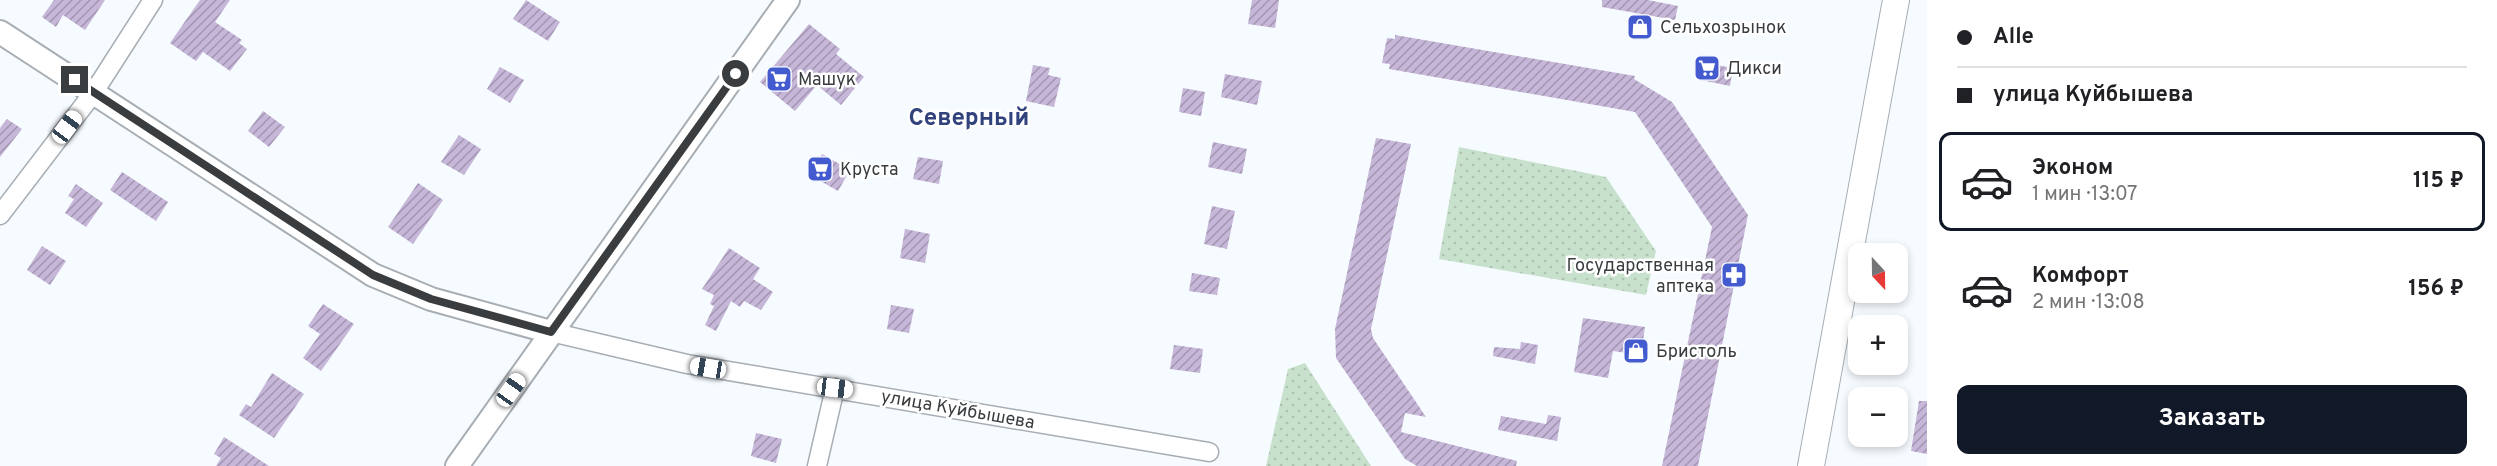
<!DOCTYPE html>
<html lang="ru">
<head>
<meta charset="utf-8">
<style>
	:root { --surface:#fff; --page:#f2f2f2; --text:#202124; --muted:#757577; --line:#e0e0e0; --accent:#111827 }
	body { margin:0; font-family:Overpass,sans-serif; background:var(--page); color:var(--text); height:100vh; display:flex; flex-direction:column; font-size:22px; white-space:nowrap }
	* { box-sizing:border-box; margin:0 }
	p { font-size:20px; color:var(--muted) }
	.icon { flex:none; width:33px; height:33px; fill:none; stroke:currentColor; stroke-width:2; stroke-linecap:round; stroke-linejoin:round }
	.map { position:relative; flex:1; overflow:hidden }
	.panel { display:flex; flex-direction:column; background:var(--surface); width:570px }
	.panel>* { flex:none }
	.banner { display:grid; align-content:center; height:132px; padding:0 30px; background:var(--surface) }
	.needle { width:39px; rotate:158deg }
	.controls { position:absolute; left:1848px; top:243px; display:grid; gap:12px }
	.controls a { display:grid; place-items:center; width:60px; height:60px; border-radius:12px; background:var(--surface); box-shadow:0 3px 9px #0003; font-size:30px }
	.end { position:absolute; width:27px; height:27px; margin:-14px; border:8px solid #3a3d3f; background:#fff; box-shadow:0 0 0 3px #fff }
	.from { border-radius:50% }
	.car { position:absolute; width:18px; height:36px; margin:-18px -9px; border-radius:8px; box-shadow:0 0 4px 2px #0007; background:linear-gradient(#fff 24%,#345 0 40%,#fff 0 76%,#345 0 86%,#fff 0) }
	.banner b { display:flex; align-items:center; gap:21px; height:57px; font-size:22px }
	.banner b+b { border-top:2px solid var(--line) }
	.banner i { width:15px; height:15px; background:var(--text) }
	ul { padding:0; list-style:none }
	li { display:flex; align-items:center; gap:18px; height:99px; margin:0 12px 9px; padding:0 18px; border:3px solid transparent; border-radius:12px }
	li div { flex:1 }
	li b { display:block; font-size:22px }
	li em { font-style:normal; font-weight:700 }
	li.active { border-color:var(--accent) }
	li>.icon { width:54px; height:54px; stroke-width:1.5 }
	.button { display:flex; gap:12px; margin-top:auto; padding:12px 30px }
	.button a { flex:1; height:69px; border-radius:12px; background:var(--accent); color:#fff; font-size:24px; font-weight:700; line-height:69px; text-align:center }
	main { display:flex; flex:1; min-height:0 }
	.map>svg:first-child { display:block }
	.park { fill:url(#park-dots) }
	.building { fill:url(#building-hatch) }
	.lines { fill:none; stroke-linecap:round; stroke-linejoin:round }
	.minor-casing { stroke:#a7aeb4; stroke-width:21 }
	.tertiary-casing { stroke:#a7aeb4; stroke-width:26 }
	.secondary-casing { stroke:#a7aeb4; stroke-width:28 }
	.minor { stroke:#fff; stroke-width:18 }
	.tertiary { stroke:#fff; stroke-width:22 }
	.secondary { stroke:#fff; stroke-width:26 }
	.route { stroke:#3a3d3f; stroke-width:8 }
	.labels { text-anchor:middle; stroke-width:5; stroke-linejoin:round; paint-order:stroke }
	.poi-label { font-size:18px; fill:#3a3d3f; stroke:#fff; text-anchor:start }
	.street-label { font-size:18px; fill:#3a3d3f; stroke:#fff }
	.district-label { font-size:24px; font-weight:bold; fill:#32427c; stroke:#fff }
</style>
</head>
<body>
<main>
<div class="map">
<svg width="1927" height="466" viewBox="0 0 1927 466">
	<defs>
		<pattern id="park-dots" width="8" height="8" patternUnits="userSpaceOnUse" patternTransform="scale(1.5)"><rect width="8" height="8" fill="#c8e1cc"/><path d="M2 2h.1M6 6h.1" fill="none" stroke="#adc2b0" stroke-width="1.8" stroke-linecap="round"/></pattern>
		<pattern id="building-hatch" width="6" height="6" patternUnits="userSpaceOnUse" patternTransform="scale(1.5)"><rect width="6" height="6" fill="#c6b6d8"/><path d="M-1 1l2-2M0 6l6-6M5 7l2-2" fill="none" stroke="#a295b1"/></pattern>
	</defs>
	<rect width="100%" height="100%" fill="#f6fbff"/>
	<g class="park">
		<path d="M 1459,147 L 1606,177 L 1656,251 L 1646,295 L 1439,259 Z"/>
		<path d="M 1305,363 L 1371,466 L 1266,466 L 1288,369 Z"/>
	</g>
	<g class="building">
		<path d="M 54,0 L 105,0 L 85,30 L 63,15 L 56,27 L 42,17 Z"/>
		<path d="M 200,0 L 230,0 L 215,22 L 242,40 L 239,43 L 247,49 L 230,71 L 203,52 L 196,61 L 170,43 Z"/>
		<path d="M 526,0 L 560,22 L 548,41 L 513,19 Z"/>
		<path d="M 1252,0 L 1279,0 L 1275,28 L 1248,24 Z"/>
		<path d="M 1602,0 L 1648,0 L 1678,6 L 1675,20 L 1602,7 Z"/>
		<path d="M 809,24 L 840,49 L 836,54 L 864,77 L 841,105 L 817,85 L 795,111 L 760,82 Z"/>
		<path d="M 1395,35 L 1635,76 L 1634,79 L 1672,102 L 1748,215 L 1698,466 L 1662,466 L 1712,227 L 1635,112 L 1389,69 L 1390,64 L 1382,63 L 1387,38 L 1395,39 Z"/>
		<path d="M 1704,63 L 1733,68 L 1730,86 L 1701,80 Z"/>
		<path d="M 1033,65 L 1050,68 L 1048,75 L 1061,78 L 1054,107 L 1026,101 Z"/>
		<path d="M 500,67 L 524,80 L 510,103 L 487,89 Z"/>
		<path d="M 1225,74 L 1262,81 L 1257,105 L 1221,97 Z"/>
		<path d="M 1183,88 L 1205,92 L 1201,116 L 1179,112 Z"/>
		<path d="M 263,111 L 285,127 L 269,147 L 248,131 Z"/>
		<path d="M 7,119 L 22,129 L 0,157 L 0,128 Z"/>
		<path d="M 459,135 L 481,149 L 464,175 L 441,162 Z"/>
		<path d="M 1376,138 L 1411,144 L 1371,329 L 1373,338 L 1426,417 L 1405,413 L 1401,432 L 1517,461 L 1516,466 L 1417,466 L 1405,459 L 1336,358 L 1335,329 Z"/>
		<path d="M 1213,142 L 1247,149 L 1242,174 L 1208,167 Z"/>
		<path d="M 822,154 L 850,170 L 838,191 L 810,175 Z"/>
		<path d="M 918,157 L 943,161 L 939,184 L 913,179 Z"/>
		<path d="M 122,172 L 168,202 L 156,221 L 110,190 Z"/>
		<path d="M 418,183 L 443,200 L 413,244 L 388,227 Z"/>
		<path d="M 76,184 L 103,203 L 86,227 L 65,213 L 74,199 L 68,196 Z"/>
		<path d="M 1212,206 L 1235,211 L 1227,249 L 1204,244 Z"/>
		<path d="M 905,229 L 930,234 L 925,263 L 900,258 Z"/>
		<path d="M 42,246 L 66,261 L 50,285 L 27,270 Z"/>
		<path d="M 729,248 L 760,268 L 753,279 L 773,292 L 761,310 L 744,301 L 740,307 L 731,301 L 716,331 L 705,325 L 714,306 L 710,304 L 714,295 L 702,289 Z"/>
		<path d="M 1192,273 L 1220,278 L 1217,295 L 1189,291 Z"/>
		<path d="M 323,304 L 354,324 L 321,371 L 303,358 L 320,334 L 308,326 Z"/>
		<path d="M 891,305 L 914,309 L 909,333 L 887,329 Z"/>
		<path d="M 1583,318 L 1645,327 L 1641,355 L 1613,351 L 1608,378 L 1574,372 Z"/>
		<path d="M 1521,342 L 1538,345 L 1535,364 L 1493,356 L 1494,347 L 1520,349 Z"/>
		<path d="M 1174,345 L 1203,349 L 1200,373 L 1170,369 Z"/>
		<path d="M 272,373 L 304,394 L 274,438 L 239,415 L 246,404 L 251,407 Z"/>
		<path d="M 1919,401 L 1927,401 L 1927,454 L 1911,451 Z"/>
		<path d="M 1548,415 L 1561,417 L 1557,441 L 1498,430 L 1501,416 L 1546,424 Z"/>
		<path d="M 756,433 L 782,439 L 776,463 L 751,456 Z"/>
		<path d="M 224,437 L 269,466 L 216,466 L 221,458 L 214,454 Z"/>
	</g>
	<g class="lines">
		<g class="minor-casing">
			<g id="minor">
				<path d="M 0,215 L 94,92 L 153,0"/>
				<path d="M 551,332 L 687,364 L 1209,452"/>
				<path d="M 817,466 L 835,388"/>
			</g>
		</g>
		<g class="tertiary-casing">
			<g id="tertiary">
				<path d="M 0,32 L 373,275 L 431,299 L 551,332"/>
				<path d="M 457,466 L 788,0"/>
			</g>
		</g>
		<g class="secondary-casing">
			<path id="secondary" d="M 1811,466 L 1896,0"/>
		</g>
		<use href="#minor" class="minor"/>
		<use href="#tertiary" class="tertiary"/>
		<use href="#secondary" class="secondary"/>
	</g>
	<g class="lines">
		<path class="route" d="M 75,80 L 373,275 L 431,299 L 551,332 L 736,74"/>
	</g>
	<defs>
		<g id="shop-square" transform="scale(1.35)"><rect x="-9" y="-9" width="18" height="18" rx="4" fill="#435bcf" stroke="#fff"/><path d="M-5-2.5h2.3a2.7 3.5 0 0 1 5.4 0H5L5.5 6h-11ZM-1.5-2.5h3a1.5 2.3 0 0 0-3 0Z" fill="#fff"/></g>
		<g id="supermarket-square" transform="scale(1.35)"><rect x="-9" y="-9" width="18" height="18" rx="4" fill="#435bcf" stroke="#fff"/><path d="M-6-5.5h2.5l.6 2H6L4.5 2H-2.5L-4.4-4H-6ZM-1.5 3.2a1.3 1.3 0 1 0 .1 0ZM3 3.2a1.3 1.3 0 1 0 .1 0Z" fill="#fff"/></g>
		<g id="pharmacy-square" transform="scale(1.35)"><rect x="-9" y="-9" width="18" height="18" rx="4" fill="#435bcf" stroke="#fff"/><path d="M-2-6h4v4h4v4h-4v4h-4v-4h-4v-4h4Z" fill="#fff"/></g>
	</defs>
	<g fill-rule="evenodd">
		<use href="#shop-square" x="1640" y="27"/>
		<use href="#supermarket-square" x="1707" y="68"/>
		<use href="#supermarket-square" x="779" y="79"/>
		<use href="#supermarket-square" x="820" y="169"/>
		<use href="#pharmacy-square" x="1734" y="275"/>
		<use href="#shop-square" x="1636" y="351"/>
	</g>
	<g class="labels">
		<g class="poi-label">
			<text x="1660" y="33">Сельхозрынок</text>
			<text x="1726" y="74">Дикси</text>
			<text x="798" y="85">Машук</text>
			<text x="840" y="175">Круста</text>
			<text x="1714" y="271" text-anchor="end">Государственная<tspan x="1714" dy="21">аптека</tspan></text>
			<text x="1656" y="357">Бристоль</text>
		</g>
		<g class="street-label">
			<text transform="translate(958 409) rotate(10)" y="6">улица Куйбышева</text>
		</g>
		<g class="district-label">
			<text x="969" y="125">Северный</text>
		</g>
	</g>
</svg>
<div class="controls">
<a><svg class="needle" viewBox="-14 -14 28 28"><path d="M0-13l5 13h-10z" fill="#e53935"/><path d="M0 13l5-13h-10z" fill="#757577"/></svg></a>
<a>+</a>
<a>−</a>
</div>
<i class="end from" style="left:736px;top:74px"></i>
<i class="end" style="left:75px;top:80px"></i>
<i class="car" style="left:67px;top:127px;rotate:37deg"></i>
<i class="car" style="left:708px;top:368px;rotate:279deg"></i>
<i class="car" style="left:835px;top:388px;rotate:97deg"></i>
<i class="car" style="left:511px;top:390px;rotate:35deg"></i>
</div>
<section class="panel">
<div class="banner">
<b><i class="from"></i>Alle</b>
<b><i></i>улица Куйбышева</b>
</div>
<ul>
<li class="active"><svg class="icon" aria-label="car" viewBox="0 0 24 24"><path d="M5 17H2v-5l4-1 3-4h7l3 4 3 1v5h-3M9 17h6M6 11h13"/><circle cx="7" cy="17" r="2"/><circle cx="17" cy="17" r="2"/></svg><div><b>Эконом</b><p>1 мин · 13:07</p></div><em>115 ₽</em></li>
<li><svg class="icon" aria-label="car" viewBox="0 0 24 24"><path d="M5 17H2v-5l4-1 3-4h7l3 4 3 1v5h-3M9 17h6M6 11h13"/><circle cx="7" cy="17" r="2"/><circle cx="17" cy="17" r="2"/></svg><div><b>Комфорт</b><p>2 мин · 13:08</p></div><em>156 ₽</em></li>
</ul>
<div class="button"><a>Заказать</a></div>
</section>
</main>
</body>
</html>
